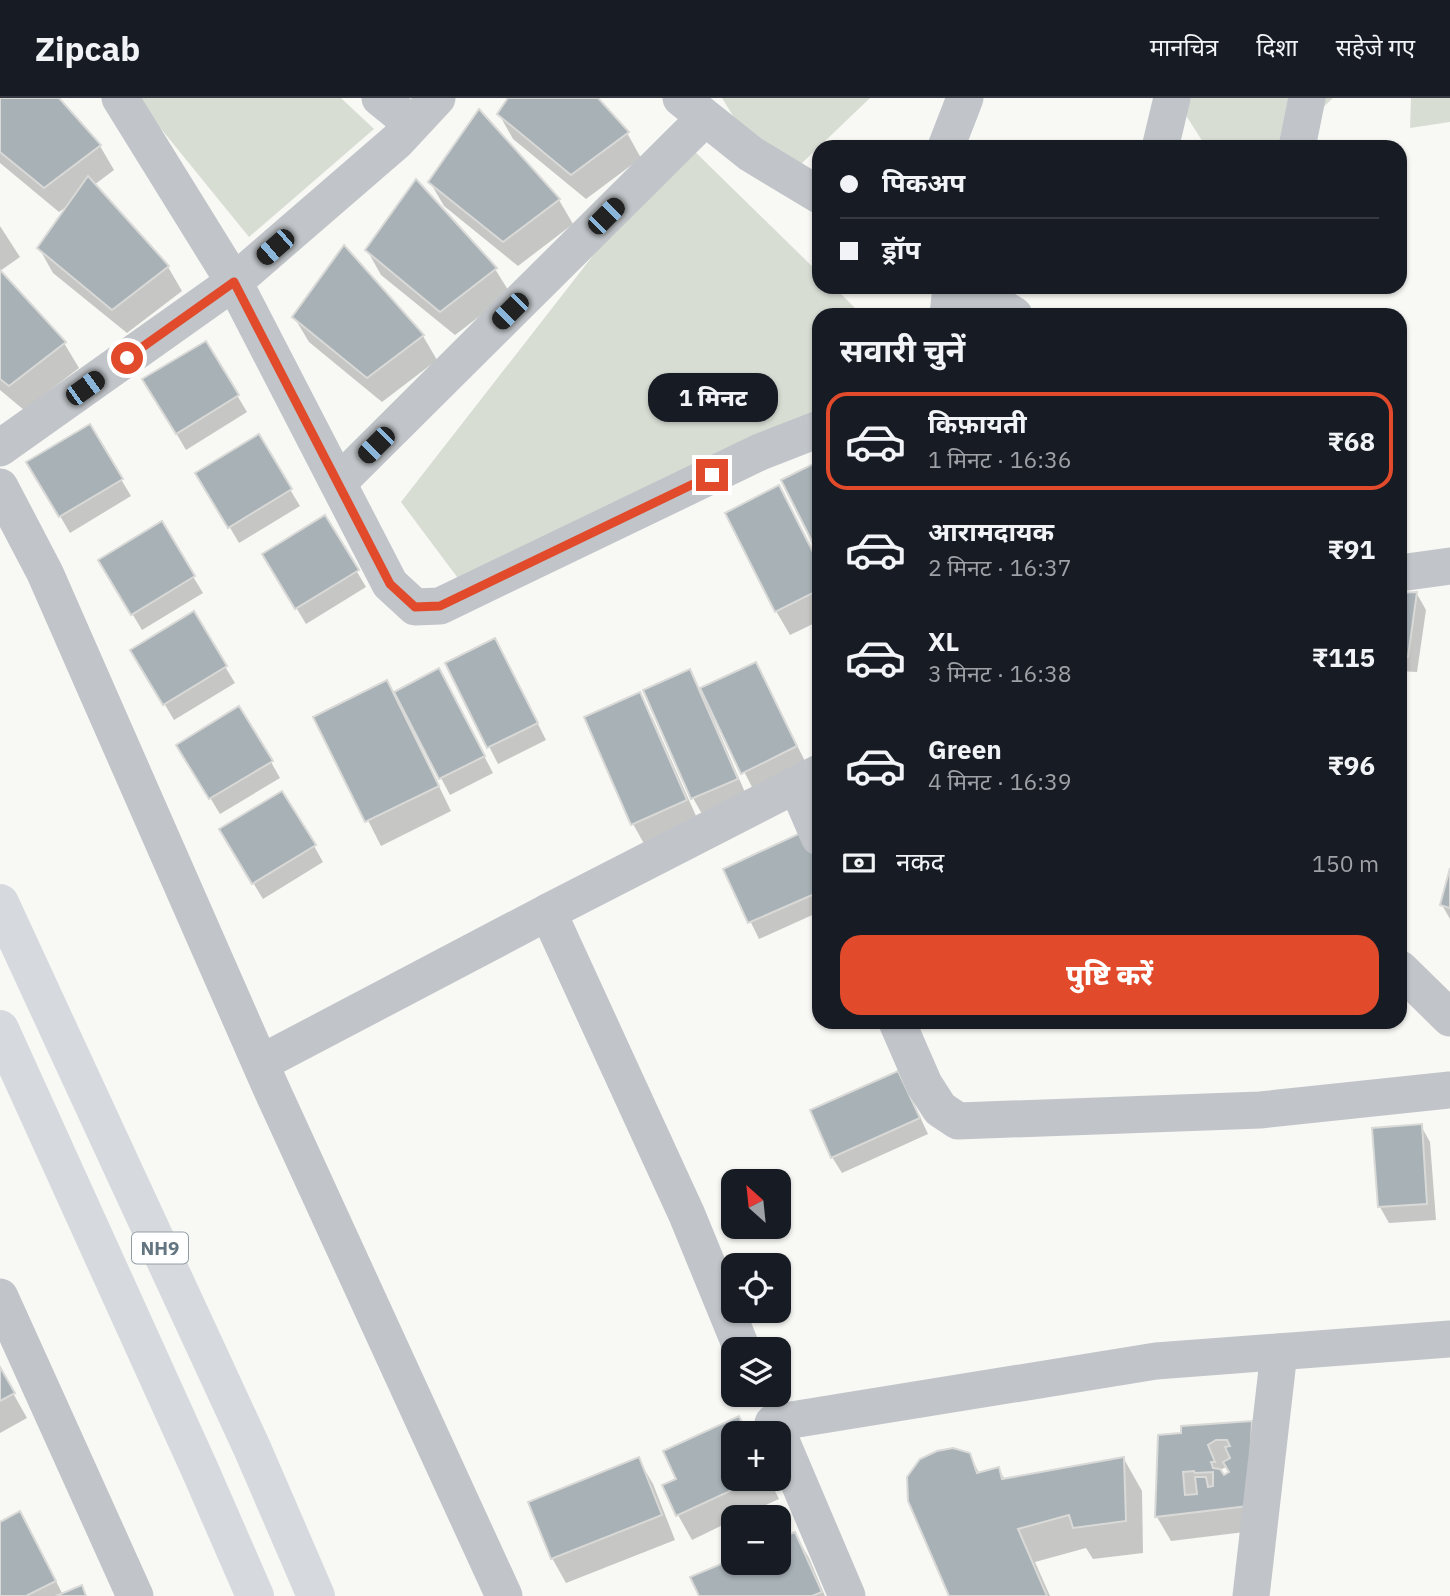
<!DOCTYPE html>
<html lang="hi">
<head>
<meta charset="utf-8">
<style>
	:root { --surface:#171b24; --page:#242831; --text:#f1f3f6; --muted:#9ea1a6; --line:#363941; --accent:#e14b2b }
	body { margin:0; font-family:"IBM Plex Sans","Noto Sans Devanagari",sans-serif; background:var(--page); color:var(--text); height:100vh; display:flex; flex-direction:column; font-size:26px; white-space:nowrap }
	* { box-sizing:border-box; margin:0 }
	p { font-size:23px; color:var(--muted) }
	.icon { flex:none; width:38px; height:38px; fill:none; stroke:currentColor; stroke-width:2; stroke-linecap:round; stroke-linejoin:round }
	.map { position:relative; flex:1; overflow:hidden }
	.sheet { position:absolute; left:812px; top:210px; width:595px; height:721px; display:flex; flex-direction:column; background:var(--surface); border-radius:21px; box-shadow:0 2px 5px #0004 }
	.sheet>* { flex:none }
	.hud { position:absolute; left:812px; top:42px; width:595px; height:154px; border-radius:21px; box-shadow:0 2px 5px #0004; display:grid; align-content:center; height:154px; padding:0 28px; background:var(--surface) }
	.needle { width:46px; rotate:333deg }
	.fabs { position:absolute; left:721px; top:1071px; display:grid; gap:14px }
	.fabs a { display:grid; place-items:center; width:70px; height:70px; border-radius:14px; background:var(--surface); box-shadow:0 2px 5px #0004; font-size:35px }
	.end { position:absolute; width:32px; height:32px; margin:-16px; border:9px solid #e14b2b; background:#fff; box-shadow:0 0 0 4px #fff }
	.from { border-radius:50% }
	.bubble { position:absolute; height:49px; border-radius:21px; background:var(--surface); box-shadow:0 2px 5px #0004; font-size:23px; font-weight:800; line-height:49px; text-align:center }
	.car { position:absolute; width:21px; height:42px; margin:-21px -10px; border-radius:9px; box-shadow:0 0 5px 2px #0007; background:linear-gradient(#222 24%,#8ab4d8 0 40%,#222 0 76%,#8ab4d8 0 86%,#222 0) }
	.hud b { display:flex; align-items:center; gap:24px; height:66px; font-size:26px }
	.hud b+b { border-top:2px solid var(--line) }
	.hud i { width:18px; height:18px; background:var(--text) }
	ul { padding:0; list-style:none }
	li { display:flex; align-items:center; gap:21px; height:98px; margin:0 14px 10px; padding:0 14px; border:4px solid transparent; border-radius:21px }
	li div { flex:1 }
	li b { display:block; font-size:26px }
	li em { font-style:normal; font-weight:800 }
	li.active { border-color:var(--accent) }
	li>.icon { width:63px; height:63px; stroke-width:1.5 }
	h2 { padding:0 28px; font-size:32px; line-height:84px }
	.pay { display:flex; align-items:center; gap:18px; height:77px; padding:0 28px; font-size:26px }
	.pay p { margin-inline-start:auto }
	.cta { display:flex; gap:14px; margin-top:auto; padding:14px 28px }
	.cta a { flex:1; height:80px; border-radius:21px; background:var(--accent); color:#fff; font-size:28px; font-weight:800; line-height:80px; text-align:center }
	header { display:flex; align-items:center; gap:42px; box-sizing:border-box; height:98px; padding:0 35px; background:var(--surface); border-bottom:2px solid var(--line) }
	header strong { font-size:33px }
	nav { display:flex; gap:38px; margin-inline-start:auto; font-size:24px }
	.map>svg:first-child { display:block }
	.green { fill:#d8ddd4 }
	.shadow { fill:#0003; fill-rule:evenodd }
	.building { fill:#a7b1b6; stroke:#d9d9d7; stroke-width:2; fill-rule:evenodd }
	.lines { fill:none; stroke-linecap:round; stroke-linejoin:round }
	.minor { stroke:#c1c5c9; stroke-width:37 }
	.trunk { stroke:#d6dade; stroke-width:38 }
	.route { stroke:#e14b2b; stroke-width:9 }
	.labels { text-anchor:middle; stroke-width:7; stroke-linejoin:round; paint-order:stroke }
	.shield { fill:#fff; stroke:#929ea6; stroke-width:2 }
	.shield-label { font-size:19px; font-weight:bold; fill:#637580 }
</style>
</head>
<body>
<header>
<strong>Zipcab</strong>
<nav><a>मानचित्र</a><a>दिशा</a><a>सहेजे गए</a></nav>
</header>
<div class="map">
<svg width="1450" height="1498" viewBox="0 0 1450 1498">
	<rect width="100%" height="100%" fill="#f8f8f5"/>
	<g class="green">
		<path d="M 139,0 L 341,0 L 374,31 L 249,139 L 140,5 Z"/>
		<path d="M 722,0 L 870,0 L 777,89 Z"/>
		<path d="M 1175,0 L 1333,0 L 1281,49 L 1206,49 Z"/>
		<path d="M 1411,0 L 1450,0 L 1450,24 L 1410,30 Z"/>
		<path d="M 683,42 L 819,175 L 819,189 L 834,189 L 862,217 L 819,217 L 819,315 L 469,495 L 401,404 Z"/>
	</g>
	<g class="shadow">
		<path d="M 0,0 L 57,0 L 100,48 L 114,72 L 94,87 L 168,169 L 182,193 L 127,235 L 53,175 L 39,150 L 70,106 L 59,114 L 0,65 Z"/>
		<path d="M 510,0 L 595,0 L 627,35 L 641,60 L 586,101 L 513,41 L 499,16 Z"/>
		<path d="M 430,84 L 559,102 L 573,126 L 518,168 L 444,108 Z"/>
		<path d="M 0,128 L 20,159 L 0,173 Z"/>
		<path d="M 367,152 L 495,171 L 510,195 L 455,237 L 381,177 Z"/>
		<path d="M 0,174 L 64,245 L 79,270 L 24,312 L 0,292 Z"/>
		<path d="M 294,219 L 423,238 L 437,262 L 382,304 L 309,244 Z"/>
		<path d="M 206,245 L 247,314 L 186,352 L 145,282 Z"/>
		<path d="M 89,328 L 131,398 L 70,435 L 29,365 Z"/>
		<path d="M 258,339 L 300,408 L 239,445 L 198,375 Z"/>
		<path d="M 779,390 L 819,466 L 819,523 L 790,537 L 776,513 Z"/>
		<path d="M 325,420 L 366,489 L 306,526 L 264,456 Z"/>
		<path d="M 161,426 L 203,495 L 142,532 L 100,462 Z"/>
		<path d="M 1417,496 L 1426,512 L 1417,574 L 1400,573 L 1400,497 Z"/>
		<path d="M 193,516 L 235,585 L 174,622 L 133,553 Z"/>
		<path d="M 504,558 L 546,642 L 498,666 L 447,566 Z"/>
		<path d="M 756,566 L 810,673 L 757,699 L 713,612 L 710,613 L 750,706 L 707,725 L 693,700 L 689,573 L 700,592 Z"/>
		<path d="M 448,589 L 493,675 L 450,697 L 396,594 Z"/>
		<path d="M 639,597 L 653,621 L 700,727 L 647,751 L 633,726 Z"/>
		<path d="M 400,609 L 451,713 L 381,748 L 316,620 Z"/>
		<path d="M 178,647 L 271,664 L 280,680 L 220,716 Z"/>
		<path d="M 221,732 L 314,748 L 323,764 L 263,801 Z"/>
		<path d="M 816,751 L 819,758 L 819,814 L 759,841 L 725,771 Z"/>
		<path d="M 1450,777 L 1450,821 L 1442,807 Z"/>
		<path d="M 907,991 L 928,1036 L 842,1075 L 832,1059 Z"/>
		<path d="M 1421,1028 L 1430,1044 L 1436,1122 L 1389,1125 L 1380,1109 Z"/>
		<path d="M 0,1272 L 27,1320 L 0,1335 Z"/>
		<path d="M 738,1320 L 747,1335 L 733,1335 L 733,1381 L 769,1381 L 779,1401 L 740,1419 L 733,1419 L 733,1422 L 692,1442 L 678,1417 L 678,1382 Z"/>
		<path d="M 1251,1325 L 1265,1349 L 1261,1432 L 1171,1443 L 1157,1419 L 1160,1338 ZM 1228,1368 L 1231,1375 L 1223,1379 L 1220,1372 Z"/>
		<path d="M 969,1357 L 980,1376 L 999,1371 L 1005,1382 L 1124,1361 L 1142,1393 L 1143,1455 L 1093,1461 L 1086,1450 L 1035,1464 L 1050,1498 L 951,1498 Z"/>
		<path d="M 639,1362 L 653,1386 L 675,1442 L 566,1485 L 552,1460 Z"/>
		<path d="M 0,1426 L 34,1440 L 63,1497 L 86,1498 L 0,1498 Z"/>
		<path d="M 795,1436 L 809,1460 L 825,1498 L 701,1498 L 693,1480 L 733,1463 L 733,1465 L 779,1465 L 779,1443 Z"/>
	</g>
	<g class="building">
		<path d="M 0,0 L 59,0 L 101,47 L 44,90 L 0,54 Z"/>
		<path d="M 508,0 L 598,0 L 629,34 L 571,77 L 497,16 Z"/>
		<path d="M 479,11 L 560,101 L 503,144 L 428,84 Z"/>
		<path d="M 88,78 L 169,168 L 112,212 L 37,150 Z"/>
		<path d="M 416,81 L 497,170 L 440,214 L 365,152 Z"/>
		<path d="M 344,147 L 424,237 L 367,280 L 292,219 Z"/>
		<path d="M 0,172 L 66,244 L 9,288 L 0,281 Z"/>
		<path d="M 206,243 L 239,297 L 176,336 L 142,281 Z"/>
		<path d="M 90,326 L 123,381 L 59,419 L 26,364 Z"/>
		<path d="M 259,336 L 292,391 L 228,430 L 195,375 Z"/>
		<path d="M 819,363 L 819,457 L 781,382 Z"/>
		<path d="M 779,387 L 819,466 L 819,492 L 775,514 L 725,415 Z"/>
		<path d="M 325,417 L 359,472 L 295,511 L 262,456 Z"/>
		<path d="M 162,423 L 195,478 L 131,517 L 98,462 Z"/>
		<path d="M 1417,494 L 1408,559 L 1400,558 L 1400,495 Z"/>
		<path d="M 194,513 L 227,568 L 163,607 L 130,552 Z"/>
		<path d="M 495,540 L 538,625 L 487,650 L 445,565 Z"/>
		<path d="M 756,564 L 797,648 L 741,676 L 700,590 Z"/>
		<path d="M 439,570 L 485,658 L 439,681 L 394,594 Z"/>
		<path d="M 690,571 L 738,681 L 691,701 L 643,592 Z"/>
		<path d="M 387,582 L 439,688 L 365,724 L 313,619 Z"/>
		<path d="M 640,594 L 687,702 L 631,727 L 584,619 Z"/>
		<path d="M 239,608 L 273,663 L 209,701 L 176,647 Z"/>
		<path d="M 282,693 L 316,747 L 252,786 L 219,731 Z"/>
		<path d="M 807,732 L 819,759 L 819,794 L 748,825 L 723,771 Z"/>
		<path d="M 1450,770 L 1450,810 L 1440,807 Z"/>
		<path d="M 898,973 L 920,1020 L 831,1060 L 810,1012 Z"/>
		<path d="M 1422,1026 L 1427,1106 L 1378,1109 L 1372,1030 Z"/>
		<path d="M 0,1269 L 15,1295 L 0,1303 Z"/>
		<path d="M 739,1318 L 747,1335 L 733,1335 L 733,1381 L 756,1381 L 676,1418 L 662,1387 L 676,1381 L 663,1353 Z"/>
		<path d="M 1252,1323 L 1248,1408 L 1155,1419 L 1158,1337 L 1181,1335 L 1181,1328 ZM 1216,1342 L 1227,1342 L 1230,1348 L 1225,1349 L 1230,1360 L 1223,1364 L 1229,1374 L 1224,1377 L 1220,1371 L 1213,1370 L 1211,1364 L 1215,1364 L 1208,1347 ZM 1194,1373 L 1195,1375 L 1213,1374 L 1213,1388 L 1208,1389 L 1206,1379 L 1195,1379 L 1197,1396 L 1185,1397 L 1183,1374 Z"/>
		<path d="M 953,1350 L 970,1355 L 977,1375 L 999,1369 L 1002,1381 L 1124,1359 L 1126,1423 L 1073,1430 L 1069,1417 L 1018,1431 L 1047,1498 L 949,1498 L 908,1403 L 907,1379 L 920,1361 L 937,1353 Z"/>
		<path d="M 639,1359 L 662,1417 L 551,1461 L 528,1404 Z"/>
		<path d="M 20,1413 L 56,1483 L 26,1498 L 0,1498 L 0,1424 Z"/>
		<path d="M 795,1434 L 822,1494 L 812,1498 L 699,1498 L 690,1479 L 733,1461 L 733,1465 L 779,1465 L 779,1441 Z"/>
		<path d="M 82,1487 L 86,1498 L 56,1498 Z"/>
	</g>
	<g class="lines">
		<g class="minor">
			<path d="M 120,0 L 234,184 L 390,486 L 415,509 L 440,508 L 760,354 L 819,331"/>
			<path d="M 380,0 L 412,26"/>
			<path d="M 681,0 L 751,56 L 819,97"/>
			<path d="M 946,49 L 965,0"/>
			<path d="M 1162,49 L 1161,46 L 1172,0"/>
			<path d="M 1297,49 L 1307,0"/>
			<path d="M 968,189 L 1014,217"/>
			<path d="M 948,217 L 951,189"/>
			<path d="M 0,350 L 234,184 L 397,43 L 437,0"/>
			<path d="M 338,385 L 705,20"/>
			<path d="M 0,389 L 45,475 L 271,990 L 504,1498"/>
			<path d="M 1400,475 L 1450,468"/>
			<path d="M 797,688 L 819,739"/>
			<path d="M 1400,871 L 1450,920"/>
			<path d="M 897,924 L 924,986 L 940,1011 L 958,1023 L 1260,1012 L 1450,992"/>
			<path d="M 261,965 L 548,814"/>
			<path d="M 0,1199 L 135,1498"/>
			<path d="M 742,1251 L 687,1117 L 548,814 L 819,675"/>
			<path d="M 773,1325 L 1156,1263 L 1450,1241"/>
			<path d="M 779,1338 L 847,1498"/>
			<path d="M 1251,1498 L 1279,1254"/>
		</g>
		<g class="trunk">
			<path d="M 0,805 L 252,1350 L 316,1498"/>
			<path d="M 0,931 L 200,1372 L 255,1498"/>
		</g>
	</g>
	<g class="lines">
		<path class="route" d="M 127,260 L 234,184 L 390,486 L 415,509 L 440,508 L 712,377"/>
	</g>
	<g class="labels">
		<rect class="shield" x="132" y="1134.5" width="56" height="31" rx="5"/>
		<g class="shield-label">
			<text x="160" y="1157">NH9</text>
		</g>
	</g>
</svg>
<div class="fabs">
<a><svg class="needle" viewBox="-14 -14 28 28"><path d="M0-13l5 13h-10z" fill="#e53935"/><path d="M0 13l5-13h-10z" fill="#9ea1a6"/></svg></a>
<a><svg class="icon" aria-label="locate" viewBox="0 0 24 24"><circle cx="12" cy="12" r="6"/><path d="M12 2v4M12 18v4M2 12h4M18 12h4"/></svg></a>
<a><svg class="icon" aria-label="layers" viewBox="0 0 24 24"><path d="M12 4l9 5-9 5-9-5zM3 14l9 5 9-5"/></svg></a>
<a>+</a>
<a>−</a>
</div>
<i class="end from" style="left:127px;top:260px"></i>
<i class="end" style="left:712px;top:377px"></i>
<div class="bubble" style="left:648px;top:275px;width:130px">1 मिनट</div>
<i class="car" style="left:606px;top:118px;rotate:45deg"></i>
<i class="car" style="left:275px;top:149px;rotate:229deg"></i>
<i class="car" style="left:510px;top:213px;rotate:225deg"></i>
<i class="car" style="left:85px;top:290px;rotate:54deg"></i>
<i class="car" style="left:376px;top:347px;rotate:225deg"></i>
<div class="hud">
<b><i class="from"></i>पिकअप</b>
<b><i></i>ड्रॉप</b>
</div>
<section class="sheet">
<h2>सवारी चुनें</h2>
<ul>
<li class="active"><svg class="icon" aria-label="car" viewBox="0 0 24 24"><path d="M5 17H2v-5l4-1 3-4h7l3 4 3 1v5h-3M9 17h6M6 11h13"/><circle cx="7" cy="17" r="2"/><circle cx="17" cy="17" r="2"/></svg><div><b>किफ़ायती</b><p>1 मिनट · 16:36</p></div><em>₹68</em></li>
<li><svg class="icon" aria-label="car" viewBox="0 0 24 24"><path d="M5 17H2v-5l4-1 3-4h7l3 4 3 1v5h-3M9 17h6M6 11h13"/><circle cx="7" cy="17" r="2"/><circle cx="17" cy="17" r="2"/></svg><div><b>आरामदायक</b><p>2 मिनट · 16:37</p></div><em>₹91</em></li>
<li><svg class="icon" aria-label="car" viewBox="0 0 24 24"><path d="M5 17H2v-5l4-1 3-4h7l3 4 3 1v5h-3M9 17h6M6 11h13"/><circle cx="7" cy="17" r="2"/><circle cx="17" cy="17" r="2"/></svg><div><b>XL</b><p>3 मिनट · 16:38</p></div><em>₹115</em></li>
<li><svg class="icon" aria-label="car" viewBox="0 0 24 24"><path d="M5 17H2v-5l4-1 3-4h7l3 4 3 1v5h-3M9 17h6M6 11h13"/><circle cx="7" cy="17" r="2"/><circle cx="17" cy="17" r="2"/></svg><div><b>Green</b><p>4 मिनट · 16:39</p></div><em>₹96</em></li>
</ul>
<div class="pay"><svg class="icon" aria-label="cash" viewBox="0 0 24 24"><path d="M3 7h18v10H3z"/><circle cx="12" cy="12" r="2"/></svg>नकद<p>150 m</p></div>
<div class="cta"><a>पुष्टि करें</a></div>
</section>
</div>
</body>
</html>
